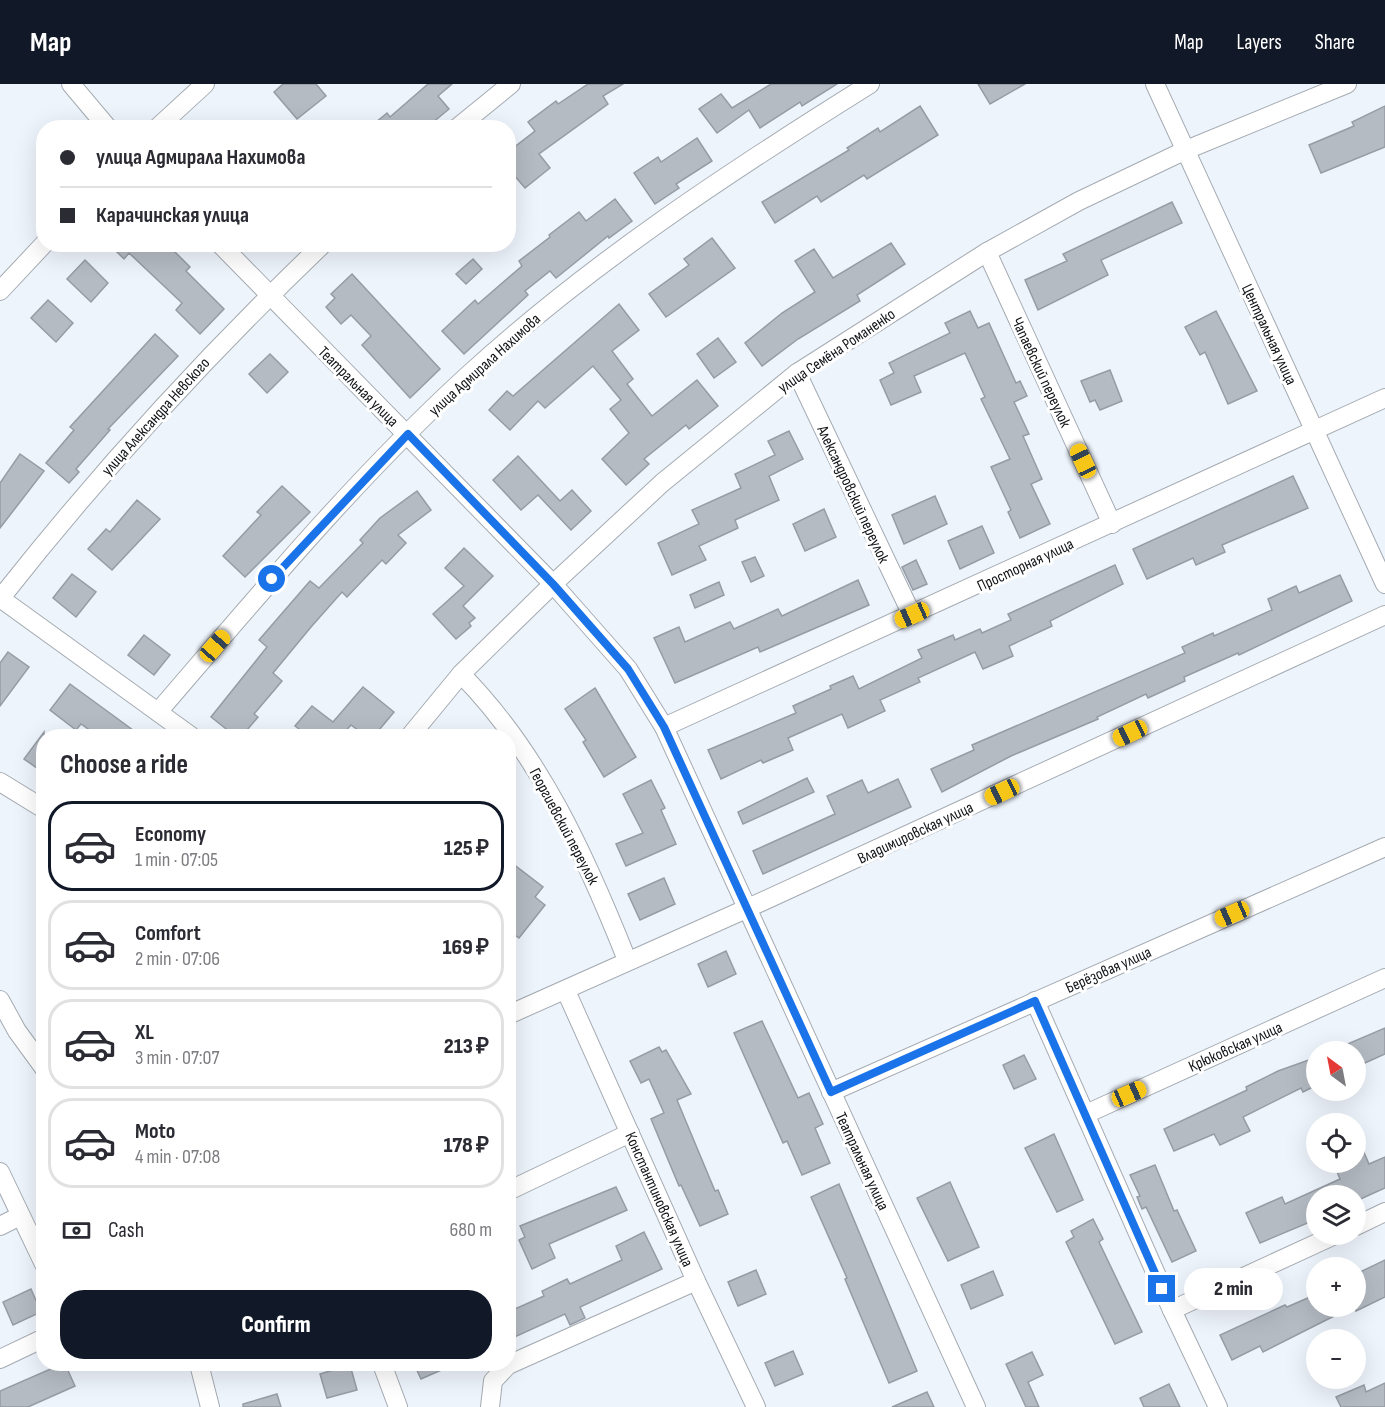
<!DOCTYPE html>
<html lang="en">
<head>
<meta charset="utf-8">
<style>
	:root { --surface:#fff; --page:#f2f2f3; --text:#2b2b33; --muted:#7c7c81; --line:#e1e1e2; --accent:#111827 }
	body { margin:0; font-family:"Sofia Sans Condensed",sans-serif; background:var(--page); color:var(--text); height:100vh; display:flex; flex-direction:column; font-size:22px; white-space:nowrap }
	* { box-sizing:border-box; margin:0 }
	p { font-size:20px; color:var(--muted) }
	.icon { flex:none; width:33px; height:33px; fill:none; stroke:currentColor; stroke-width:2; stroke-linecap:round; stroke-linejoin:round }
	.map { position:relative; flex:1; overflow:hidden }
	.details { position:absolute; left:36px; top:645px; width:480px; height:642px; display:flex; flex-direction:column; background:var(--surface); border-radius:24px; box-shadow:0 6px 24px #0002 }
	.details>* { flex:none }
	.hud { position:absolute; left:36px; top:36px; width:480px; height:132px; border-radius:24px; box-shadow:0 6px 24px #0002; display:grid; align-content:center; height:132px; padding:0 24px; background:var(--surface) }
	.needle { width:39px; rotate:328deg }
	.tools { position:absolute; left:1306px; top:957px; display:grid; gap:12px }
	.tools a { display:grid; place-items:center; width:60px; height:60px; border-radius:50%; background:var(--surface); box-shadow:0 6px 24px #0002; font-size:30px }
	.end { position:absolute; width:27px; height:27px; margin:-14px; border:8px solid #1a73e8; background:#fff; box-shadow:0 0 0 3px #fff }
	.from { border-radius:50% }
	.bubble { position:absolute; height:42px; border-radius:21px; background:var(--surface); box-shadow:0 6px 24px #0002; font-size:20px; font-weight:800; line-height:42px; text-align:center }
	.car { position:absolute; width:18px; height:36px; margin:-18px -9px; border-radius:8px; box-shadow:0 0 4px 2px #0007; background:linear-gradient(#f5c518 24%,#345 0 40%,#f5c518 0 76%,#345 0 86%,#f5c518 0) }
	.hud b { display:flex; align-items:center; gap:21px; height:57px; font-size:22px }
	.hud b+b { border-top:2px solid var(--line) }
	.hud i { width:15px; height:15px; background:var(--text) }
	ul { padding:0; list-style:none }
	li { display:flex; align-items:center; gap:18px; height:90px; margin:0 12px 9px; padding:0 12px; border:3px solid var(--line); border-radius:24px }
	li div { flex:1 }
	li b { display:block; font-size:22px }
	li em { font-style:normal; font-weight:800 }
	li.current { border-color:var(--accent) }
	li>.icon { width:54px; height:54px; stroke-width:1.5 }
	h2 { padding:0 24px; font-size:27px; line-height:72px }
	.pay { display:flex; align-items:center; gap:15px; height:66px; padding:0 24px; font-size:22px }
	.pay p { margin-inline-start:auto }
	.cta { display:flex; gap:12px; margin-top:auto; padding:12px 24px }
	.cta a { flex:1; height:69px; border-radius:24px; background:var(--accent); color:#fff; font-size:24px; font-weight:800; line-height:69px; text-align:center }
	header { display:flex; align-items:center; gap:36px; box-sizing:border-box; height:84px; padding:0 30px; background:var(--accent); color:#fff }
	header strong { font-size:28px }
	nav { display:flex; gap:33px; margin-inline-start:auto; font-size:21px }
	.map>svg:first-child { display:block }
	.building { fill:#b5bbc3; stroke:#969ca4; stroke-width:1.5 }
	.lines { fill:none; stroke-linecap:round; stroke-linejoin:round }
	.street-casing { stroke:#a5abb2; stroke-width:20 }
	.street { stroke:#fff; stroke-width:18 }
	.route { stroke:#1a73e8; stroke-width:8 }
	.labels { text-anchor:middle; stroke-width:6; stroke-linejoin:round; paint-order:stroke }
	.street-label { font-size:16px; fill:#101215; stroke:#fff }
</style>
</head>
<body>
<header>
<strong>Map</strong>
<nav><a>Map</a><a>Layers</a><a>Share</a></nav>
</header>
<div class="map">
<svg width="1385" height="1323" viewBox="0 0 1385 1323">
	<rect width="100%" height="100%" fill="#eef4fc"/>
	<g class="building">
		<path d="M 283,0 L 316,0 L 326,12 L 297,35 L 274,8 Z"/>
		<path d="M 428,0 L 452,0 L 438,12 L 449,25 L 426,44 L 369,44 L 387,29 L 390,33 Z"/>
		<path d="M 588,0 L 623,0 L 603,12 L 608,20 L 539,70 L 550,84 L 525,104 L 508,84 L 508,68 L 535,47 L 528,38 L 556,17 L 558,20 Z"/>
		<path d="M 771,0 L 837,0 L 802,22 L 800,18 L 760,44 L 749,26 L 717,49 L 699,25 L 721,10 L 732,24 Z"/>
		<path d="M 978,0 L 1025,0 L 990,20 Z"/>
		<path d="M 920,22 L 938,51 L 867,95 L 864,91 L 821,118 L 817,112 L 775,139 L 762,118 L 849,66 L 847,64 L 878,44 L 880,48 Z"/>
		<path d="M 1385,22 L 1385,63 L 1321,89 L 1309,61 L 1354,42 L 1352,38 Z"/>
		<path d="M 697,54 L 712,77 L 676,100 L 679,104 L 655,120 L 634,89 L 658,73 L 661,78 Z"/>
		<path d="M 615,115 L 632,137 L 609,154 L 608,152 L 556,194 L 550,187 L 525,207 L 528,211 L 464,270 L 442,247 L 475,216 L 478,220 L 522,182 L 519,177 L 550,153 L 549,151 L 579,128 L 586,137 Z"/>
		<path d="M 1172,118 L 1182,139 L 1101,176 L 1108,191 L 1038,226 L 1025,196 L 1067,177 L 1063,170 Z"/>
		<path d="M 712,154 L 735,184 L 666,233 L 649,210 L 689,181 L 684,175 Z"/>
		<path d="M 891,159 L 905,180 L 857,211 L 860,217 L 798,255 L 762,282 L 745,259 L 782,229 L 815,208 L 795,177 L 814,165 L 833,194 Z"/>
		<path d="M 109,160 L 167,160 L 190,183 L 186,187 L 224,225 L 200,250 L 176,226 L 182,219 L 129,169 L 124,175 Z"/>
		<path d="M 473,175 L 482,185 L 466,200 L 456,190 Z"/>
		<path d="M 85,176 L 108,199 L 91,218 L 67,195 Z"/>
		<path d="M 352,190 L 440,285 L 410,314 L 362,261 L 371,252 L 351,231 L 341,240 L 326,223 L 335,214 L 331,210 Z"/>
		<path d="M 48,216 L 73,239 L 56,258 L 31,234 Z"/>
		<path d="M 619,220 L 639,246 L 612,267 L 633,295 L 627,300 L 652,332 L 697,296 L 718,322 L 689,345 L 686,341 L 644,375 L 649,380 L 626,401 L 602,375 L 629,349 L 610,325 L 621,316 L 593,282 L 545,324 L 538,317 L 510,346 L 489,326 L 507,307 L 513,312 Z"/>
		<path d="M 970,227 L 978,244 L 989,239 L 1016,299 L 1020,297 L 1027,312 L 1014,318 L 1029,350 L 1023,352 L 1042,395 L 1031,400 L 1050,440 L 1020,454 L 1008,428 L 1011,426 L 991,383 L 1010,375 L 981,315 L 985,313 L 965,269 L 914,292 L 921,308 L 891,321 L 880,296 L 894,289 L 889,279 L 950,249 L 945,239 Z"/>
		<path d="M 1216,227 L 1257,307 L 1228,320 L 1205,268 L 1200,271 L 1185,243 Z"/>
		<path d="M 155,250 L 178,272 L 108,345 L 110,346 L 76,385 L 79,388 L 69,399 L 46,379 L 74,346 L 70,343 Z"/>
		<path d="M 718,254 L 736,278 L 714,294 L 697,270 Z"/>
		<path d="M 270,270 L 288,288 L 267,309 L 249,290 Z"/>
		<path d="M 1110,286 L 1122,317 L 1100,326 L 1095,316 L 1090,318 L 1081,297 Z"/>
		<path d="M 789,347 L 803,375 L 769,392 L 779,416 L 735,436 L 738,444 L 699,462 L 706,476 L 672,491 L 658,459 L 699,440 L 692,426 L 741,404 L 735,390 L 775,371 L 768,357 Z"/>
		<path d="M 20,370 L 44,387 L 0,444 L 0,399 Z"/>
		<path d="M 518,372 L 560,417 L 572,406 L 591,427 L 571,446 L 538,411 L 521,426 L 493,396 Z"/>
		<path d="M 1293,392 L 1308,424 L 1222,461 L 1225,468 L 1196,481 L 1193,474 L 1147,495 L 1133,465 Z"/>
		<path d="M 282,402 L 310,428 L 245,493 L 223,472 L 261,431 L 257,428 Z"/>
		<path d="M 417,407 L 431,426 L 398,451 L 406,459 L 386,480 L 382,476 L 347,513 L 342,508 L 311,543 L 273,589 L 282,597 L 254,630 L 258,633 L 242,652 L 235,652 L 211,633 L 267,563 L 259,556 L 310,497 L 319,504 L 363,459 L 360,456 L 380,434 Z"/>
		<path d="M 935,412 L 947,440 L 904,460 L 892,431 Z"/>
		<path d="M 137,416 L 160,435 L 112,486 L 88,465 L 106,445 L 110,448 Z"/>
		<path d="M 824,425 L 836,453 L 805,467 L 793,440 Z"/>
		<path d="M 982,442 L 994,469 L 960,485 L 948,457 Z"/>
		<path d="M 464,464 L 493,492 L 463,522 L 475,534 L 469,539 L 471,542 L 456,555 L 433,530 L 464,502 L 445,484 Z"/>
		<path d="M 755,473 L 764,492 L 751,498 L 742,478 Z"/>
		<path d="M 916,476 L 927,500 L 913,506 L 902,483 Z"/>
		<path d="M 1115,481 L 1123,500 L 1050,537 L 1052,542 L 1009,562 L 1013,572 L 983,585 L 975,568 L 918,594 L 920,598 L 880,616 L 885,627 L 848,644 L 842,630 L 788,654 L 793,666 L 763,679 L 761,676 L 721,695 L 708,666 L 796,629 L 793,622 L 831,605 L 830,602 L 853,592 L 859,605 L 922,574 L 918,566 L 953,551 L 955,556 L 980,545 L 982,549 L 1011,536 L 1008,530 Z"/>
		<path d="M 72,490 L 96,508 L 76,533 L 53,514 Z"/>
		<path d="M 1340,491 L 1352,517 L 1239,571 L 1238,569 L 1184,593 L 1185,597 L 1148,614 L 1146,610 L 1097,633 L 1098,635 L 1011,672 L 942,708 L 931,685 L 974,666 L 972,661 L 1185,569 L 1182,563 L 1213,549 L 1214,552 L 1272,526 L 1268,515 L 1296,502 L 1299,509 Z"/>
		<path d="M 858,496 L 869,521 L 760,568 L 758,563 L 675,599 L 654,554 L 679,543 L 685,558 L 730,538 L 734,545 L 778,525 L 782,532 Z"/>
		<path d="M 719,498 L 724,511 L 695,524 L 690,511 Z"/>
		<path d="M 144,551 L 170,571 L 154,591 L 128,571 Z"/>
		<path d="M 8,568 L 29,583 L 0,622 L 0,579 Z"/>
		<path d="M 70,600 L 107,627 L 141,652 L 98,652 L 81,640 L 76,646 L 50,626 Z"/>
		<path d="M 363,603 L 394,628 L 374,652 L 366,652 L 351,641 L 341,652 L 308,652 L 295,642 L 312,622 L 333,638 Z"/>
		<path d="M 595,604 L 636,673 L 604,693 L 583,658 L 586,656 L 565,625 Z"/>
		<path d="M 44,648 L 44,689 L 24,675 Z"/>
		<path d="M 807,694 L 814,708 L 743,740 L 738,728 Z"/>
		<path d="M 898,695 L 911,723 L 763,790 L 753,767 L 835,730 L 827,712 L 862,696 L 868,709 Z"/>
		<path d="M 651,696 L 665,724 L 661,726 L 676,760 L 626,782 L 616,760 L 643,749 L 623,710 Z"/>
		<path d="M 508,776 L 543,803 L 535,813 L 545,821 L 519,854 L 508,846 Z"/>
		<path d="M 664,794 L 675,820 L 640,836 L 628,810 Z"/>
		<path d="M 726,867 L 736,890 L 708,903 L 698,880 Z"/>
		<path d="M 762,937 L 798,1014 L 809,1009 L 823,1040 L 815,1044 L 830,1079 L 802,1091 L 787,1057 L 783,1059 L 734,949 Z"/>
		<path d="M 1385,944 L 1385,970 L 1356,983 L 1356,968 L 1329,968 Z"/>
		<path d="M 659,963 L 662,968 L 666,966 L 691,1010 L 677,1016 L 715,1107 L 718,1106 L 728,1130 L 700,1142 L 681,1101 L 679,1102 L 651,1035 L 664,1029 L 649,995 L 641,999 L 630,977 Z"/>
		<path d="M 1024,971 L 1036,995 L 1014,1005 L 1003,981 Z"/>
		<path d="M 1317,973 L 1317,1001 L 1303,1008 L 1301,1004 L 1243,1033 L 1250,1047 L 1220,1061 L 1214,1050 L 1174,1067 L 1164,1045 L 1247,1006 L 1246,1003 L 1278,987 Z"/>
		<path d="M 1054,1050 L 1083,1116 L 1057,1128 L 1025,1064 Z"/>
		<path d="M 1356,1050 L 1369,1080 L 1385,1073 L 1385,1104 L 1356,1117 L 1356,1112 L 1317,1112 L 1317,1135 L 1260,1159 L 1246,1129 L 1282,1113 L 1285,1120 L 1340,1095 L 1333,1078 L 1356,1078 Z"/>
		<path d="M 1155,1081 L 1174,1127 L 1177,1126 L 1196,1167 L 1172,1178 L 1146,1123 L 1142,1125 L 1137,1113 L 1140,1112 L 1130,1091 Z"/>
		<path d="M 950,1098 L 979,1163 L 948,1177 L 917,1114 Z"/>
		<path d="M 839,1100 L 917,1287 L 889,1299 L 845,1195 L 847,1194 L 811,1113 Z"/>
		<path d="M 616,1103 L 627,1126 L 549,1160 L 555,1174 L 532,1185 L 519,1156 L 525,1153 L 520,1142 Z"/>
		<path d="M 1093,1135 L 1103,1155 L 1099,1158 L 1142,1248 L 1115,1260 L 1066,1158 L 1074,1153 L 1071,1147 Z"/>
		<path d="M 644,1148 L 662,1185 L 580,1223 L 585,1234 L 570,1241 L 565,1230 L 508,1256 L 508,1228 L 544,1212 L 542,1207 L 567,1195 L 570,1200 L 622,1176 L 616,1162 Z"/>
		<path d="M 1385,1176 L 1385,1213 L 1356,1227 L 1356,1190 Z"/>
		<path d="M 756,1186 L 766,1210 L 738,1222 L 728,1198 Z"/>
		<path d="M 993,1187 L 1003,1211 L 971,1225 L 961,1201 Z"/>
		<path d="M 31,1205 L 41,1228 L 13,1241 L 3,1218 Z"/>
		<path d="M 1317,1210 L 1317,1222 L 1354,1222 L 1263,1268 L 1260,1262 L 1232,1276 L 1220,1251 L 1285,1221 L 1287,1223 Z"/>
		<path d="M 793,1267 L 803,1290 L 775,1302 L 765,1279 Z"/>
		<path d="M 1032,1268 L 1043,1291 L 1028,1298 L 1039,1323 L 1026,1323 L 1006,1280 Z"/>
		<path d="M 62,1280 L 65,1280 L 75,1302 L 28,1323 L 0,1323 L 0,1307 Z"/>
		<path d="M 414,1280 L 455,1280 L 421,1295 Z"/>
		<path d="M 350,1281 L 357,1306 L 327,1314 L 320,1290 Z"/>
		<path d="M 1385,1299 L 1385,1323 L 1341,1323 L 1336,1313 L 1364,1301 L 1366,1308 Z"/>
		<path d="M 1169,1300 L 1180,1323 L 1144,1323 L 1140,1314 Z"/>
		<path d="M 927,1308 L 934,1323 L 892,1323 Z"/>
		<path d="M 277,1310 L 281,1323 L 243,1323 L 243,1320 Z"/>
	</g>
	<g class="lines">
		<g class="street-casing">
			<g id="street">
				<path d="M 71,0 L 108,44"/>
				<path d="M 1155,0 L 1385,500"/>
				<path d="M 157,44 L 205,0"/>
				<path d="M 457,44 L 511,0"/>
				<path d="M 220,160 L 553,500 L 628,585 L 664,643 L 976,1323"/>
				<path d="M 987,168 L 1112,440"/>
				<path d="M 0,207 L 44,160"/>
				<path d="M 797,289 L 912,531"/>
				<path d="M 0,514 L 191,652"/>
				<path d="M 0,515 C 99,389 207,271 323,160"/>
				<path d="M 461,590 C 540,670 586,773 627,876"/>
				<path d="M 158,628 C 257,513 355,395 466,293 C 589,180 729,88 870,0"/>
				<path d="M 664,643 L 1385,314"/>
				<path d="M 410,652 L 461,590 L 553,500 L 662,399 L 797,289 L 987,168 L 1079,117 L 1186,66 L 1347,0"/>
				<path d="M 0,698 L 44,725"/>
				<path d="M 566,907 L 696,1197 L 756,1323"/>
				<path d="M 0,916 L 17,947 L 44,984"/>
				<path d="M 1035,917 L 1172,1226 L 1218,1323"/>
				<path d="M 508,931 L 746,825 L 1385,531"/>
				<path d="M 831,1008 L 1385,763"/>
				<path d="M 1086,1030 L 1385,894"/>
				<path d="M 0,1088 L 44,1180"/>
				<path d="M 508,1107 L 630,1049"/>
				<path d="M 0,1142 L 20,1132"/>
				<path d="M 1356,1142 L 1385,1128"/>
				<path d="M 1172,1226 L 1337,1150"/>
				<path d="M 0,1275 L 44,1254"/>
				<path d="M 199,1280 L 210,1323"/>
				<path d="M 382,1280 L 398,1323"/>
				<path d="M 490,1323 L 493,1297 L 508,1281 L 696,1197"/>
			</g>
		</g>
		<use href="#street" class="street"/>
	</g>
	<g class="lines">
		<path class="route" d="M 272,495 L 408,350 L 553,500 L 628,585 L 664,643 L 831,1008 L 1035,917 L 1162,1205"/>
	</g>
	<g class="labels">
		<g class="street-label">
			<text transform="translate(1270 250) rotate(65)" y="6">Центральная улица</text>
			<text transform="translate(836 266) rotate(-34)" y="6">улица Семёна Романенко</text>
			<text transform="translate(484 280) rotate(-42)" y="6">улица Адмирала Нахимова</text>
			<text transform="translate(1042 288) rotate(65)" y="6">Чапаевский переулок</text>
			<text transform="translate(359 302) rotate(45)" y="6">Театральная улица</text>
			<text transform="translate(155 332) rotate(-48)" y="6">улица Александра Невского</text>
			<text transform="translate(854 410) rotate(65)" y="6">Александровский переулок</text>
			<text transform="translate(1025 480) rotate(-25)" y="6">Просторная улица</text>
			<text transform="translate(565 742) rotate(62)" y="6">Георгиевский переулок</text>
			<text transform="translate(915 748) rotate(-25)" y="6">Владимировская улица</text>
			<text transform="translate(1108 885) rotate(-24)" y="6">Берёзовая улица</text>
			<text transform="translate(1235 962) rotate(-24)" y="6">Крюковская улица</text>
			<text transform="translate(863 1077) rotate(65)" y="6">Театральная улица</text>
			<text transform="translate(660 1115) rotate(66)" y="6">Константиновская улица</text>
		</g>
	</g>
</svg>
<div class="tools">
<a><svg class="needle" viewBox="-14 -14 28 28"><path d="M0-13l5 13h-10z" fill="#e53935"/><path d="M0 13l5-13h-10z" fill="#7c7c81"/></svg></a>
<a><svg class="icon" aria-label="locate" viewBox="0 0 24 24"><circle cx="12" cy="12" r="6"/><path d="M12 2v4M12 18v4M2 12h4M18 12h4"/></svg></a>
<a><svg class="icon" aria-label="layers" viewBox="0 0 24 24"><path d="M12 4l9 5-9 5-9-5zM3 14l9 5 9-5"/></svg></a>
<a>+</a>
<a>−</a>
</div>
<i class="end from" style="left:272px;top:495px"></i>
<i class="end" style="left:1162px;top:1205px"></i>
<div class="bubble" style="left:1184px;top:1184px;width:99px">2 min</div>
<i class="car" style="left:1083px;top:377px;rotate:335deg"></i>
<i class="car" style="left:912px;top:531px;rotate:246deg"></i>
<i class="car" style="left:215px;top:562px;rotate:41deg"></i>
<i class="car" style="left:1130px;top:649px;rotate:245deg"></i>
<i class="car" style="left:1002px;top:708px;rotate:245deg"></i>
<i class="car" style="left:1232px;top:830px;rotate:246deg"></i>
<i class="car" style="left:1129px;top:1010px;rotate:66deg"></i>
<div class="hud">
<b><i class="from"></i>улица Адмирала Нахимова</b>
<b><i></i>Карачинская улица</b>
</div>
<section class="details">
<h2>Choose a ride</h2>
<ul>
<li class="current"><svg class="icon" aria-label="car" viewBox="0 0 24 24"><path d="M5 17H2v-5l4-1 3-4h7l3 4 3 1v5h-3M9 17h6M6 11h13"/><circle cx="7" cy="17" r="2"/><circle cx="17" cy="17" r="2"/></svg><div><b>Economy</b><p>1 min · 07:05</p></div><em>125 ₽</em></li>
<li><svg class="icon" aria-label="car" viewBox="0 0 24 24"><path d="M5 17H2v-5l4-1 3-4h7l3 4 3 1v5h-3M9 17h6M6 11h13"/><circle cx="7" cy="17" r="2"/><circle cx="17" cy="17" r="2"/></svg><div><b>Comfort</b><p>2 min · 07:06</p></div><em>169 ₽</em></li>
<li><svg class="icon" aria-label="car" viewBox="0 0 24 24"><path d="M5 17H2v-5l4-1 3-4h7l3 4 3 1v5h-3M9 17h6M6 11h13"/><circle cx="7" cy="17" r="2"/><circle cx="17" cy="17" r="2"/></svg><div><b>XL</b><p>3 min · 07:07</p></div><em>213 ₽</em></li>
<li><svg class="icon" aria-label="car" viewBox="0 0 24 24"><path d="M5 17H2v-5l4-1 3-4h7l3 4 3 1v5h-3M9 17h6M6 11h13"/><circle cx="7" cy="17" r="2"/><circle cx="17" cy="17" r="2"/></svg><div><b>Moto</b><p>4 min · 07:08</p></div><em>178 ₽</em></li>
</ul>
<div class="pay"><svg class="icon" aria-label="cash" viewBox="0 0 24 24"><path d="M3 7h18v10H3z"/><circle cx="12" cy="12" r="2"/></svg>Cash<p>680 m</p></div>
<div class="cta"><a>Confirm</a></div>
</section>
</div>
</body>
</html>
